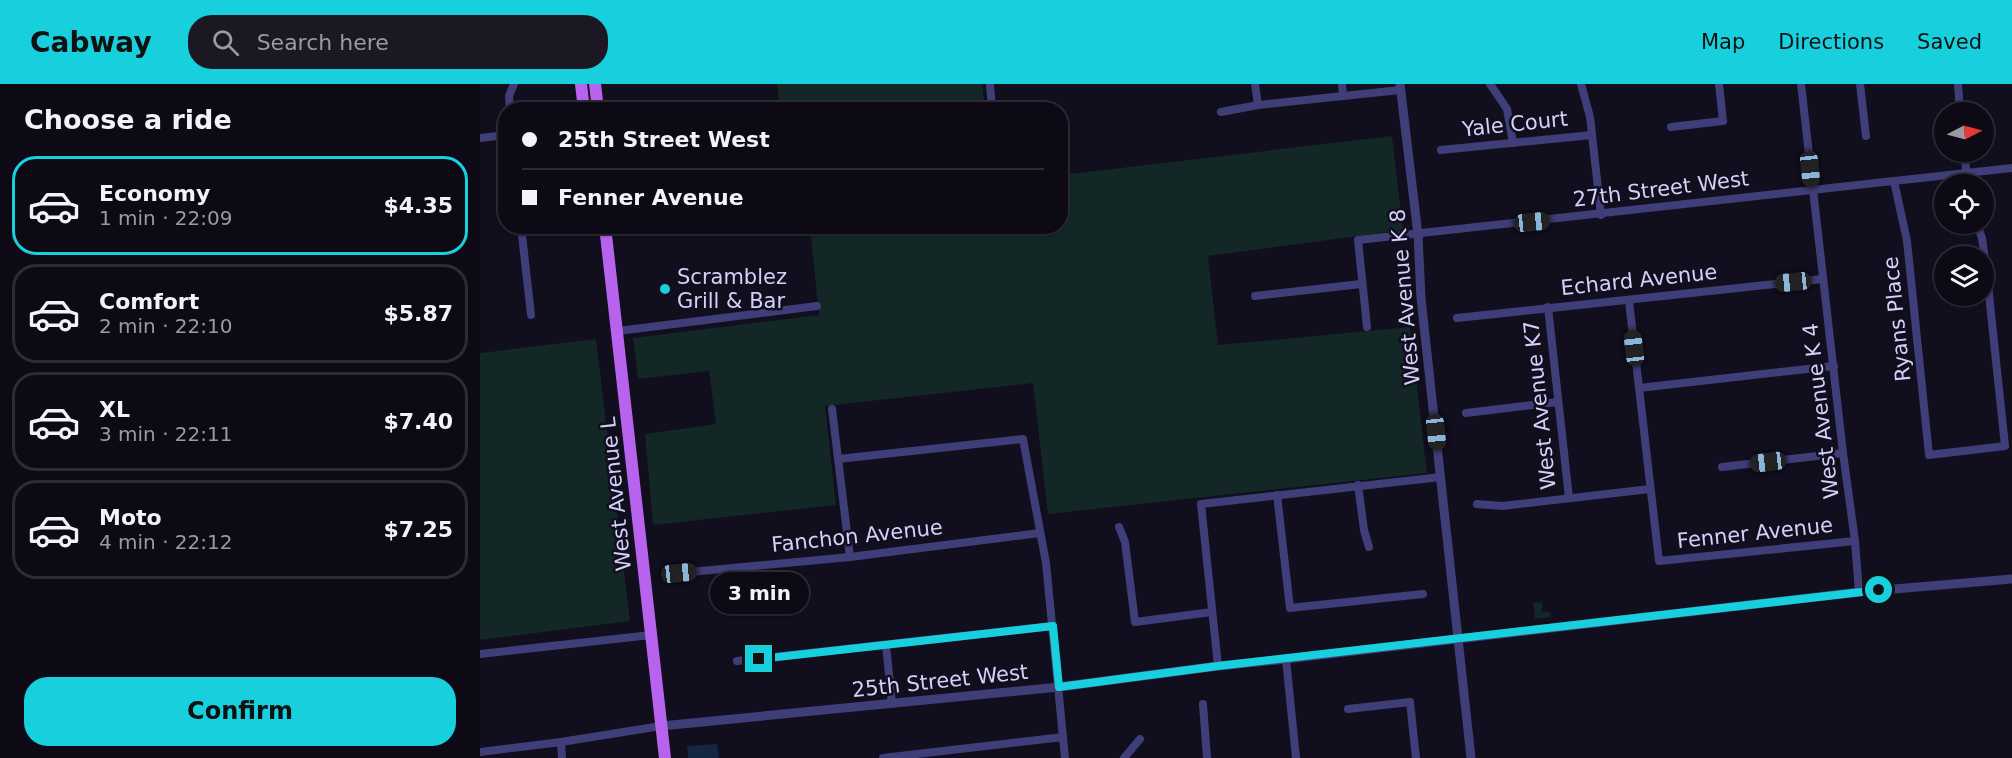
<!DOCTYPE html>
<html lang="en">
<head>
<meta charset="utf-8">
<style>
	:root { --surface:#0d0a16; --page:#1b1823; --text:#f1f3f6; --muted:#9a9aa1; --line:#2d2b35; --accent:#18cfde }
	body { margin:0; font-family:"DejaVu Sans",sans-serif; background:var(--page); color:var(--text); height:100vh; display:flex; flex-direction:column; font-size:22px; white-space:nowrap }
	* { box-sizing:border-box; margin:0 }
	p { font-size:20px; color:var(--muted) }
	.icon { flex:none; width:33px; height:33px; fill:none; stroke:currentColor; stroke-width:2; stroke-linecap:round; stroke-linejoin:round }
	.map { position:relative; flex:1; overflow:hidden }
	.side { display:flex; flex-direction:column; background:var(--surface); width:480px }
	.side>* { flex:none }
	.guide { position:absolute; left:18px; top:18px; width:570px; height:132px; border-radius:24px; box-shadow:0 2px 4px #0004,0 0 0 2px var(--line); display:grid; align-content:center; height:132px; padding:0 24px; background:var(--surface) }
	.needle { width:39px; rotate:84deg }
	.controls { position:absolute; left:1454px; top:18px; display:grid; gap:12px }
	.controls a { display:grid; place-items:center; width:60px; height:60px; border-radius:50%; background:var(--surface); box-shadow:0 2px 4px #0004,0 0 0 2px var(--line); font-size:30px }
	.end { position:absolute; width:27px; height:27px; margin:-14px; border:8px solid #18cfde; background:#111; box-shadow:0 0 0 3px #111 }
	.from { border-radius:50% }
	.bubble { position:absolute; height:42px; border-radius:21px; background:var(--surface); box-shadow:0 2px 4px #0004,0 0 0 2px var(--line); font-size:20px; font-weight:600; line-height:42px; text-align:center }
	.car { position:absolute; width:18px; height:36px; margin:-18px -9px; border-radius:8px; box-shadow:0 0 4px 2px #0007; background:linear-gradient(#222 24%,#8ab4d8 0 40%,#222 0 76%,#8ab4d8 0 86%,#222 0) }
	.guide b { display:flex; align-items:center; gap:21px; height:57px; font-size:22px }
	.guide b+b { border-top:2px solid var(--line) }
	.guide i { width:15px; height:15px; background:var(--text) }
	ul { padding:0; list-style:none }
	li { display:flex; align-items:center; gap:18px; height:99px; margin:0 12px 9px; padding:0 12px; border:3px solid var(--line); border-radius:24px }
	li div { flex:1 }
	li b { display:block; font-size:22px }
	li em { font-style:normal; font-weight:600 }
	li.current { border-color:var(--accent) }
	li>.icon { width:54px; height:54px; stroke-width:1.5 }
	h2 { padding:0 24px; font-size:27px; line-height:72px }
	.button { display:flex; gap:12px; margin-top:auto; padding:12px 24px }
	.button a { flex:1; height:69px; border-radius:24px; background:var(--accent); color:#111; font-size:24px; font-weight:600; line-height:69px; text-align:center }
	header { display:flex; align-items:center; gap:36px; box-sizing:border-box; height:84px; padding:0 30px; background:var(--accent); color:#111 }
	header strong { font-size:28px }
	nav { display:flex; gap:33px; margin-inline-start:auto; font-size:21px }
	.search { width:420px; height:54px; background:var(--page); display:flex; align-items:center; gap:15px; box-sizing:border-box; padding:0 21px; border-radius:24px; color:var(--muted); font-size:22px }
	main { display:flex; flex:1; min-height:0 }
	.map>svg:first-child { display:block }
	.green { fill:#122726 }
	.water { fill:#142742 }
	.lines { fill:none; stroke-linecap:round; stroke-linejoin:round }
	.minor { stroke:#3f3e78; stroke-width:8 }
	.tertiary { stroke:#3f3e78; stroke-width:9 }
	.primary { stroke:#b763ee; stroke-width:12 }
	.route { stroke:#18cfde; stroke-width:8 }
	.poi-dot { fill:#18cfde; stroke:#110e1e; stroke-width:2 }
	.labels { text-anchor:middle; stroke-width:5; stroke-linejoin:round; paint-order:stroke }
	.street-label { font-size:21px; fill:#d4d0fa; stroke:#110e1e }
	.poi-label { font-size:21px; fill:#d4d0fa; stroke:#110e1e; text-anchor:start }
</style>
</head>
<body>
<header>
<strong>Cabway</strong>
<div class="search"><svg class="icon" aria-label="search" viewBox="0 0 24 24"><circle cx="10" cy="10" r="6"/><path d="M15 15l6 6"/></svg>Search here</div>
<nav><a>Map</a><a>Directions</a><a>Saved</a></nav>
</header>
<main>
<section class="side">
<h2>Choose a ride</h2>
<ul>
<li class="current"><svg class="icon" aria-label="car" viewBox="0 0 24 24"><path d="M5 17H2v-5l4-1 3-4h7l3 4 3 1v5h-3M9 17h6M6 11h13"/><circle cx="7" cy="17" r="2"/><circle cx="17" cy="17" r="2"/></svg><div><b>Economy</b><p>1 min · 22:09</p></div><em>$4.35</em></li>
<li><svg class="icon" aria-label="car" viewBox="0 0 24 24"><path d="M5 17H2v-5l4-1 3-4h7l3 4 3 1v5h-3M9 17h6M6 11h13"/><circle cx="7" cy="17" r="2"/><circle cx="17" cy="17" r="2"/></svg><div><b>Comfort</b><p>2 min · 22:10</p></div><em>$5.87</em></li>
<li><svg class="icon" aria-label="car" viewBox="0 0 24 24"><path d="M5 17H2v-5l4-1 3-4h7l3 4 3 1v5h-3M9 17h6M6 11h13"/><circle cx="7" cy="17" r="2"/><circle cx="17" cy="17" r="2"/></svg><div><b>XL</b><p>3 min · 22:11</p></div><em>$7.40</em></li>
<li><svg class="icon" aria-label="car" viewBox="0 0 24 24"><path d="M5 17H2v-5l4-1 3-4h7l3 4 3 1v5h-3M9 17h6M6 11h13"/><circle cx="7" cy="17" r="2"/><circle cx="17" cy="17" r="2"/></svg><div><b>Moto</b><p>4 min · 22:12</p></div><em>$7.25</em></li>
</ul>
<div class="button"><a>Confirm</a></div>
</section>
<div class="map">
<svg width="1532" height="674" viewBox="0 0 1532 674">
	<rect width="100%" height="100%" fill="#110e1e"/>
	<g class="green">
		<path d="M 297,0 L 502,0 L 505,25 L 300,25 Z"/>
		<path d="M 912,52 L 923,146 L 728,172 L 738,261 L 930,243 L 947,389 L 568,430 L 553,299 L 345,322 L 356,421 L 173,441 L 165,350 L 236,340 L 229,287 L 158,295 L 153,254 L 339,231 L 330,143 L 580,142 L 581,91 Z"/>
		<path d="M 116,255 L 150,537 L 0,556 L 0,269 Z"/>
		<path d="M 1062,518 L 1062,528 L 1070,528 L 1071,533 L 1055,535 L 1053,519 Z"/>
	</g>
	<path class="water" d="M 237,660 L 239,674 L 208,674 L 207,662 Z"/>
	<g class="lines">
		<g class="minor">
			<path d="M 510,0 L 512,26"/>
			<path d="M 775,0 L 778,21"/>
			<path d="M 862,0 L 863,12"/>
			<path d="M 1010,0 L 1027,25 L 1033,59"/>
			<path d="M 1101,0 L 1110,33 L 1121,131"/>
			<path d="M 1321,0 L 1363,369 L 1375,457 L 1379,508"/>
			<path d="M 1380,0 L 1386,52"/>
			<path d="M 1478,0 L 1480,28"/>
			<path d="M 30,26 L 29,12 L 34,0"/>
			<path d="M 741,28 L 778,21 L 920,6"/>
			<path d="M 1191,43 L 1243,37 L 1239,0"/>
			<path d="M 0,54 L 26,51"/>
			<path d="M 961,66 L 1112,51"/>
			<path d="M 1484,68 L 1488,100"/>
			<path d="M 1414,97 L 1427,157 L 1449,371 L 1525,362 L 1506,182 L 1502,154 L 1497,140"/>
			<path d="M 41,142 L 51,231"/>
			<path d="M 775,212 L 881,200"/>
			<path d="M 1149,217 L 1179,477 L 1375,457"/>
			<path d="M 1068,223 L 1089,414"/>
			<path d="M 977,234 L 1343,195"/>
			<path d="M 887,243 L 878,156 L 1532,84"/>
			<path d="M 138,247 L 337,222"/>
			<path d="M 1159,304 L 1354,282"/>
			<path d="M 352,325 L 370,473"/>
			<path d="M 986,329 L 1078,318"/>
			<path d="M 358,375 L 543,355 L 566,479 L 585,674"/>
			<path d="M 1242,383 L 1363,369"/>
			<path d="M 878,401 L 884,446 L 889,463"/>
			<path d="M 797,411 L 810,524 L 943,510"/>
			<path d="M 997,420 L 1022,422 L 1170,405"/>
			<path d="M 639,443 L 645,458 L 655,538 L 732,528"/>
			<path d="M 199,489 L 370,473 L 560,449"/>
			<path d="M 406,561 L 412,620"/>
			<path d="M 0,570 L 171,551"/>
			<path d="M 806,575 L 816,674"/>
			<path d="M 257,577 L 573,542"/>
			<path d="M 738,582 L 721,420 L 961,393"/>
			<path d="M 723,620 L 727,674"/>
			<path d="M 868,625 L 930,618 L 936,674"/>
			<path d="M 81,658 L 82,674"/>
			<path d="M 0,668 L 81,658 L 181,642"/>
			<path d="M 403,674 L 583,653"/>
			<path d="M 644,674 L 660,655"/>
		</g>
		<g class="tertiary">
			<path d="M 920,0 L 938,151 L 941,214 L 991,674"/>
			<path d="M 181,642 L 579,603 L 738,582 L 806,575 L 1379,508 L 1532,495"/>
		</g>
		<g class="primary">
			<path d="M 101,0 L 104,26"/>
			<path d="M 115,0 L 118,26"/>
			<path d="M 125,142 L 185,674"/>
		</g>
	</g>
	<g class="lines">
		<path class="route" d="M 279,575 L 573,542 L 579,603 L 738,582 L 1399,506"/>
	</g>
	<circle class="poi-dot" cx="185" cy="205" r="6"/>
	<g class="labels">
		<g class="street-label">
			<text transform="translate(1035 40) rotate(-6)" y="7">Yale Court</text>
			<text transform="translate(1181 105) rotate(-7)" y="7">27th Street West</text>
			<text transform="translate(1159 196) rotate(-6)" y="7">Echard Avenue</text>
			<text transform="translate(925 213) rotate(-95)" y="7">West Avenue K 8</text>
			<text transform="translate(1417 235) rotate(-96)" y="7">Ryans Place</text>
			<text transform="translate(1060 321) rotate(-96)" y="7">West Avenue K7</text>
			<text transform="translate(1341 327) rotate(-97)" y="7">West Avenue K 4</text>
			<text transform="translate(136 410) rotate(-96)" y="7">West Avenue L</text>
			<text transform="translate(1275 449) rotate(-6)" y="7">Fenner Avenue</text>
			<text transform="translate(377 452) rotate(-6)" y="7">Fanchon Avenue</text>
			<text transform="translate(460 597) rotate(-6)" y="7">25th Street West</text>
		</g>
		<g class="poi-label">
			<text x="197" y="200">Scramblez<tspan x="197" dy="24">Grill &amp; Bar</tspan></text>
		</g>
	</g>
</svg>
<div class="controls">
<a><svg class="needle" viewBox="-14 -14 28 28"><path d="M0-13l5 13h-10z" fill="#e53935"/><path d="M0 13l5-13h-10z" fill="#9a9aa1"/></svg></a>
<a><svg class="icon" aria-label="locate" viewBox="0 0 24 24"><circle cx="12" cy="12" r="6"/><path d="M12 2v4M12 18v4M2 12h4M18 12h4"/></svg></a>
<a><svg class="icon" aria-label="layers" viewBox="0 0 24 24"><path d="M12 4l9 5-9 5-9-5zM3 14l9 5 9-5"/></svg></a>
</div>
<i class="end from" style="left:1399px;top:506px"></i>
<i class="end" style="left:279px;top:575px"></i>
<div class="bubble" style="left:230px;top:488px;width:99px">3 min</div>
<i class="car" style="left:1330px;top:85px;rotate:174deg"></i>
<i class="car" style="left:1052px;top:138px;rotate:84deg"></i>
<i class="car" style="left:1313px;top:198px;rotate:264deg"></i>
<i class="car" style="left:1154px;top:264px;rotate:353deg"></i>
<i class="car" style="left:956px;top:348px;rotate:174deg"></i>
<i class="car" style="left:1288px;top:378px;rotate:263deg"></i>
<i class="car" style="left:199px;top:489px;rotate:84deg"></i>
<div class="guide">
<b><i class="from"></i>25th Street West</b>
<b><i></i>Fenner Avenue</b>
</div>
</div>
</main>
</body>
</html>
